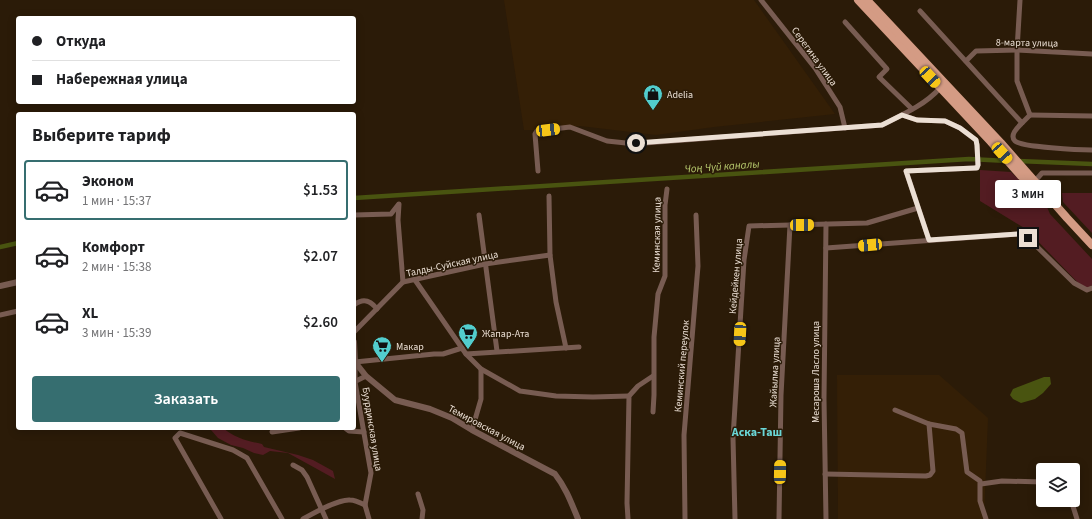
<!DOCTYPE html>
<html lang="ru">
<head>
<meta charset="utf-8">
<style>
	:root { --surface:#fff; --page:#f2f2f2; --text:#202124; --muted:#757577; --line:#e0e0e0; --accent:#366e70 }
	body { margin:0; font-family:"Source Sans 3",sans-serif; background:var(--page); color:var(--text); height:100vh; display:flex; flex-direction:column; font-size:15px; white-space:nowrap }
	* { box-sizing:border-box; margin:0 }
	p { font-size:13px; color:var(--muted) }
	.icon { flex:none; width:22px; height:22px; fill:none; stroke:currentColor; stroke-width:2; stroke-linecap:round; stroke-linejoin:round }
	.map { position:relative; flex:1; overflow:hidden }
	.details { position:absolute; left:16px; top:112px; width:340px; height:318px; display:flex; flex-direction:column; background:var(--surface); border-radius:4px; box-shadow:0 2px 10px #0003 }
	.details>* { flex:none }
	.banner { position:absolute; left:16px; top:16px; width:340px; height:88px; border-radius:4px; box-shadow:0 2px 10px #0003; display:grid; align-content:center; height:88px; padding:0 16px; background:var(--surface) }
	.controls { position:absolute; left:1036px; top:463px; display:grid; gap:8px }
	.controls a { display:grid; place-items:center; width:44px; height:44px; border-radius:4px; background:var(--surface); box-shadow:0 2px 10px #0003; font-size:20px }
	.end { position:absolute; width:18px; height:18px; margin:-9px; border:5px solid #ebdfd4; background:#111; box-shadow:0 0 0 2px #111 }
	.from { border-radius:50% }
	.bubble { position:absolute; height:28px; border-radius:4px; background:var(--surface); box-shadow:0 2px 10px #0003; font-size:13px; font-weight:600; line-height:28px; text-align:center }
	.car { position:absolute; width:12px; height:24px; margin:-12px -6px; border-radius:5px; box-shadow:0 0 3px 1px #0007; background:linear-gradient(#f5c518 24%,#345 0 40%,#f5c518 0 76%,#345 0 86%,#f5c518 0) }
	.banner b { display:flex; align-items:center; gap:14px; height:38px; font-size:15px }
	.banner b+b { border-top:1px solid var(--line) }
	.banner i { width:10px; height:10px; background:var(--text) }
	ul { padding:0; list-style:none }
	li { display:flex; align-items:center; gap:12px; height:60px; margin:0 8px 6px; padding:0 8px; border:2px solid transparent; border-radius:4px }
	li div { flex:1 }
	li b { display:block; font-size:15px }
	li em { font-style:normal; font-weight:600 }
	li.current { border-color:var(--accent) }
	li>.icon { width:36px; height:36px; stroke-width:1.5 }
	h2 { padding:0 16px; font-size:18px; line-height:48px }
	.primary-button { display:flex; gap:8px; margin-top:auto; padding:8px 16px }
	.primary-button a { flex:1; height:46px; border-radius:4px; background:var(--accent); color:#fff; font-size:16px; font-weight:600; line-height:46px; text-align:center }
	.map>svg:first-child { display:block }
	.built { fill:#341f06 }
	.green { fill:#531c22 }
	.water { fill:#495410 }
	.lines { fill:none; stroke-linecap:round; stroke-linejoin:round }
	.canal { stroke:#495410; stroke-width:4.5 }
	.minor { stroke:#785c52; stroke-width:5 }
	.tertiary { stroke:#785c52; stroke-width:6 }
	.primary { stroke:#d49b84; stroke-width:8 }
	.route { stroke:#ebdfd4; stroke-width:5 }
	.labels { text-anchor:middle; stroke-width:3; stroke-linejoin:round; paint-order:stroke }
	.street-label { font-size:10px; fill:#ebdfd4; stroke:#2b1b08 }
	.poi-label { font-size:10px; fill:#ebdfd4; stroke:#2b1b08; text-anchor:start }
	.water-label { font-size:11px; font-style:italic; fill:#b9cc6f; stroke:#2b1b08 }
	.quarter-label { font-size:12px; font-weight:bold; fill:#6ad6d6; stroke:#2b1b08 }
</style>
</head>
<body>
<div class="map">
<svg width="1092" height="519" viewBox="0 0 1092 519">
	<rect width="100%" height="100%" fill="#2b1b08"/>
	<g class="built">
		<path d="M 504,0 L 754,0 L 835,114 L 714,127 L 656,135 L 580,126 L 565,127 L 538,130 L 524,130 Z"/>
		<path d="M 837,375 L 939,375 L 988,418 L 984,519 L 838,519 Z"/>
	</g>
	<g class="green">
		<path d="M 980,170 L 1011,172 L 1047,207 L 1050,214 L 1092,259 L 1092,285 L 1085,290 L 1026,229 L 980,201 Z"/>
		<path d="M 1062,193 L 1092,193 L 1092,233 L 1063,202 Z"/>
		<path d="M 190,428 L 223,428 C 235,438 247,441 262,444 L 264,447 L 298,455 L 313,460 L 333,471 L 335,479 L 317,469 L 288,453 L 270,451 L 263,455 L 254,453 L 243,448 L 231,445 L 218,438 L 211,430 L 196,429 Z"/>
	</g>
	<g class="water">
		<circle cx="1008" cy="189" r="6"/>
		<path d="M 1044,377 L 1050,377 L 1051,384 L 1043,393 L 1035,399 L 1021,403 L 1013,399 L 1010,395 L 1013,389 Z"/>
	</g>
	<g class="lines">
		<g class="canal">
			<path d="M 1018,161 L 1092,164"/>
			<path d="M 354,198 L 969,159 L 1008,161"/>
			<path d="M 0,247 L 18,243"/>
		</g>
		<g class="minor">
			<path d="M 761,0 L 815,68 L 840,107 L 845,128"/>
			<path d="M 1020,0 L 1017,50 L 1017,81 L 1030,115"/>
			<path d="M 920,11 L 1022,123 L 1030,115"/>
			<path d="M 845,22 L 887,69 L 879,77 L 912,109"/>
			<path d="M 966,61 L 976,51 L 1017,50 L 1092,54"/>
			<path d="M 902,115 L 917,120 L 945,121 L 960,128 L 976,140 L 977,145 L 978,165 L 977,167 L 975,168 L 906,171 L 929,240"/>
			<path d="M 1030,115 L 1092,116"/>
			<path d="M 1022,123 C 1018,127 1009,135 1015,141 C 1021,147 1080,150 1092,150"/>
			<path d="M 538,171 L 535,134 L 537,131 L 570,127 L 607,141 L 626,143 L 645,143 L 882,125 C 902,115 925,105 940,88"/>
			<path d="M 1035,181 L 1042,173 L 1092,173"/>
			<path d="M 549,196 L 550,255 L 556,302 L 566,348"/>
			<path d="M 399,204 L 398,220 L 403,282"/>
			<path d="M 354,215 L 391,214 L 398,205"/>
			<path d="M 479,215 L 497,351"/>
			<path d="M 826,248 L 1019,234 L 1024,234 L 1074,283 L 1087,290 L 1092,288"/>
			<path d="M 415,280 L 466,354 L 481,369 L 520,391 L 556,396 L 593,397 L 629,396"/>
			<path d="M 354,305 C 363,298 370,300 377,309"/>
			<path d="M 0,315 L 18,311"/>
			<path d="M 354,332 L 403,282 L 485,264 L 550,255"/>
			<path d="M 466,354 L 579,347"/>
			<path d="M 354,382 L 366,376"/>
			<path d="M 895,410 L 929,424 L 956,429 L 962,433 L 967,472 L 980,481 L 980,501 L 986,519"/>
			<path d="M 653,412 L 654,395 L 654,337 L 658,294 L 665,276 L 665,205 L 667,189"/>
			<path d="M 345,428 L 349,431 L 364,432"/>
			<path d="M 472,430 L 481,399 L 481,369"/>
			<path d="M 272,432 L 299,428"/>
			<path d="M 293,465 L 302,470 L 307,477 L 326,519"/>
			<path d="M 825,474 L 926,476 L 930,475 L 933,471 L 929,424"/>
			<path d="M 981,484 L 1002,481 L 1043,482"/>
			<path d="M 418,494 L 423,510 L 422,519"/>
			<path d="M 1071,500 L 1077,519"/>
			<path d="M 221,519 L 175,438 L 180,433 L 233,450 L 247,458 L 282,519"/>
			<path d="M 303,519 C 314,513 338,499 350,500 C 355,500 361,503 365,505"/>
			<path d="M 369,519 L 365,505 L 371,473 L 355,382 L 355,362 L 434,354 L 443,354 L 462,348"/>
			<path d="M 628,519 L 627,503 L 629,396 L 638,386 L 653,376"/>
			<path d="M 685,519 L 684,435 L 698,266 L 696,215"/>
			<path d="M 735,519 L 733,438 L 744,260 L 749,226 L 867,223 L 918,208"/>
			<path d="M 779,519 L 781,395 L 790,225"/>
			<path d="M 826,519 L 824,399 L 826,224"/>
		</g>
		<g class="tertiary">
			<path d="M 0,286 L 18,282"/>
			<path d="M 354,342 L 355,362 L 366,376 L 395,400 L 430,409 L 452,418 L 472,430 L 555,474 C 566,488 571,502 578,519"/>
		</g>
		<g class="primary">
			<path d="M 858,0 L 991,142 L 1021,176 L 1037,190"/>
			<path d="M 867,0 L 1001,143 L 1067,218 L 1092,245"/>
		</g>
	</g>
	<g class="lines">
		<path class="route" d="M 636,143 L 882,125 L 902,115 L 917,120 L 945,121 L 960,128 L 976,140 L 977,145 L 978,165 L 977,168 L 975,168 L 906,171 L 929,240 L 1018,234 L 1024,234 L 1028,238"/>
	</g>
	<defs>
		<g id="shop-pin" transform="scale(1)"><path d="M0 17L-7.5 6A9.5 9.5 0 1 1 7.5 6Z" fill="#52cdcd" stroke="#2b1b08"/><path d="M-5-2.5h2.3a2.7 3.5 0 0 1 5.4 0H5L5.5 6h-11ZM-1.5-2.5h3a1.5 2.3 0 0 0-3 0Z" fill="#111"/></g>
		<g id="supermarket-pin" transform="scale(1)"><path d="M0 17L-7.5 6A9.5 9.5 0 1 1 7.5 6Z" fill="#52cdcd" stroke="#2b1b08"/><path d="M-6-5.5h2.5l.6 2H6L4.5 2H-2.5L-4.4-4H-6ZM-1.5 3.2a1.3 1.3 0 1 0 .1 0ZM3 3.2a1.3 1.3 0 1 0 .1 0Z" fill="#111"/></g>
	</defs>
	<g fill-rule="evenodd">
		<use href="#shop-pin" x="653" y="94"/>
		<use href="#supermarket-pin" x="468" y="333"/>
		<use href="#supermarket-pin" x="382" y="346"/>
	</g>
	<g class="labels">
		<g class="street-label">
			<text transform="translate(1027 42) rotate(1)" y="4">8-марта улица</text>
			<text transform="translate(815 56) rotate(54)" y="4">Серегина улица</text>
			<text transform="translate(656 235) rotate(-89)" y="4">Кеминская улица</text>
			<text transform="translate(452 263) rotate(-12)" y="4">Талды-Суйская улица</text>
			<text transform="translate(735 276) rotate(-85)" y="4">Кейдейкен улица</text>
			<text transform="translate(681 366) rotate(-85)" y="4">Кеминский переулок</text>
			<text transform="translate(774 372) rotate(-87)" y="4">Жайылма улица</text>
			<text transform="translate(815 372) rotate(-90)" y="4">Месароша Ласло улица</text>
			<text transform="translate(487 427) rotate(28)" y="4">Темировская улица</text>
			<text transform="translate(373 429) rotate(81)" y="4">Буурдинская улица</text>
		</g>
		<g class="poi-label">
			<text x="667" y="98">Adelia</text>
			<text x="482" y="337">Жапар-Ата</text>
			<text x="396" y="350">Макар</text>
		</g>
		<g class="water-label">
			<text transform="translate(722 166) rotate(-4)" y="4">Чоң Чүй каналы</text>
		</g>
		<g class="quarter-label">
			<text x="757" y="436">Аска-Таш</text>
		</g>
	</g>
</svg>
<div class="controls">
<a><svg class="icon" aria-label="layers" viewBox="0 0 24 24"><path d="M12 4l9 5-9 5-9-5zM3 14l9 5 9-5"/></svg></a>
</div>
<i class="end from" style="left:636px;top:143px"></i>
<i class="end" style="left:1028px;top:238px"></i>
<div class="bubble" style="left:995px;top:180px;width:66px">3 мин</div>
<i class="car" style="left:930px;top:77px;rotate:137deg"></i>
<i class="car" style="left:548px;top:130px;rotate:83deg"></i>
<i class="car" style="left:1002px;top:153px;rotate:138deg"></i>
<i class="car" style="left:802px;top:225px;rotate:89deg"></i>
<i class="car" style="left:870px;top:245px;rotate:265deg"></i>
<i class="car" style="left:740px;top:334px;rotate:183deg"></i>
<i class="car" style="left:780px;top:472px;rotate:1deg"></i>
<div class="banner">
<b><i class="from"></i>Откуда</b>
<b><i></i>Набережная улица</b>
</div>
<section class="details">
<h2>Выберите тариф</h2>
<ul>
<li class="current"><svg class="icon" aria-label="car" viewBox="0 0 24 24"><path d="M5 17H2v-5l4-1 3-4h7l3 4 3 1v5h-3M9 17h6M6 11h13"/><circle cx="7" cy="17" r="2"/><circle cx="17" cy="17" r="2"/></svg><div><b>Эконом</b><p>1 мин · 15:37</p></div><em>$1.53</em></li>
<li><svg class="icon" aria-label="car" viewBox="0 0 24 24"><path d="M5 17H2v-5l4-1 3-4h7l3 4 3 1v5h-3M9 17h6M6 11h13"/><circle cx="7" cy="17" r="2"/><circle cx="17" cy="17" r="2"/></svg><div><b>Комфорт</b><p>2 мин · 15:38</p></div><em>$2.07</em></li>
<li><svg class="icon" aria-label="car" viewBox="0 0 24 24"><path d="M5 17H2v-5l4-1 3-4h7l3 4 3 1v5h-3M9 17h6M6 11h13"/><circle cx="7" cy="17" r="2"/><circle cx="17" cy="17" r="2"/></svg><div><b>XL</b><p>3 мин · 15:39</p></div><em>$2.60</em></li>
</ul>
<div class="primary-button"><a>Заказать</a></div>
</section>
</div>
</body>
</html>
